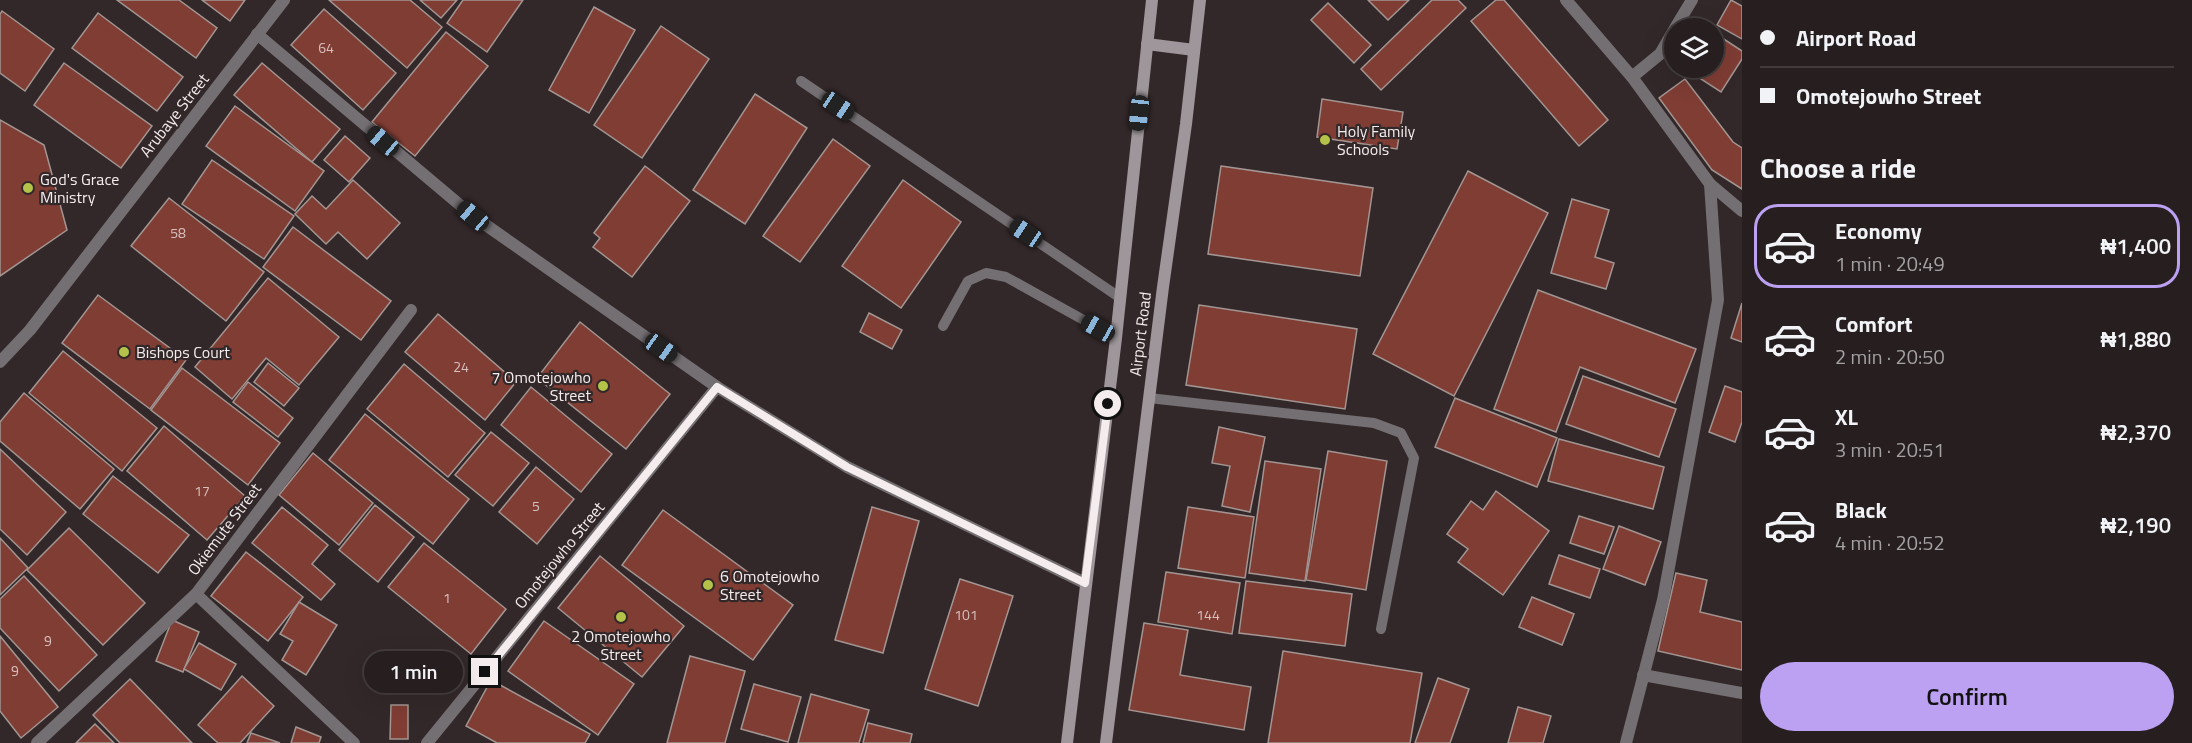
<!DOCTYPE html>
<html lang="en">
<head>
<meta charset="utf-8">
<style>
	:root { --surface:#261e1f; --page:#2e2728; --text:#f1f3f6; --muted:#a4a2a4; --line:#423c3d; --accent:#bca0f2 }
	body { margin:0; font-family:"Titillium Web",sans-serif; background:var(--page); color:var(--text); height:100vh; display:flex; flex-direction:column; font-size:22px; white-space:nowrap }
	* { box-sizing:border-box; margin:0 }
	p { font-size:20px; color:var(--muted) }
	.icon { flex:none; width:33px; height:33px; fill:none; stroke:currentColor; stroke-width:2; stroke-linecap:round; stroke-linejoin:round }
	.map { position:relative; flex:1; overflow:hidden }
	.side { display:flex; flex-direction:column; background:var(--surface); width:450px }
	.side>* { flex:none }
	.top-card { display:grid; align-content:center; height:132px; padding:0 18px; background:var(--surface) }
	.tools { position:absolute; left:1664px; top:18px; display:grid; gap:12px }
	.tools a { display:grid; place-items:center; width:60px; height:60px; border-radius:50%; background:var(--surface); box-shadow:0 6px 24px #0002,0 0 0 2px var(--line); font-size:30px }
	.end { position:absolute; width:27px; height:27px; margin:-14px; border:8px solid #f4eced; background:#111; box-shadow:0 0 0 3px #111 }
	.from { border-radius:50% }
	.bubble { position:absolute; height:42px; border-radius:21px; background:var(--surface); box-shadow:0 6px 24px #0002,0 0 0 2px var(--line); font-size:20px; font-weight:600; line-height:42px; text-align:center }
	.car { position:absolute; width:18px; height:36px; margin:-18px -9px; border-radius:8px; box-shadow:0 0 4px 2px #0007; background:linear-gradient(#222 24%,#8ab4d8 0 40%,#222 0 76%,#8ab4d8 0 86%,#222 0) }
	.top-card b { display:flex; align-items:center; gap:21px; height:57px; font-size:22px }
	.top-card b+b { border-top:2px solid var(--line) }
	.top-card i { width:15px; height:15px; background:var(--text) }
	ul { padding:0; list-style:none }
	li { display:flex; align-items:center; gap:18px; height:84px; margin:0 12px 9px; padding:0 6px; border:3px solid transparent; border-radius:24px }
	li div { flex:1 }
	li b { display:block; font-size:22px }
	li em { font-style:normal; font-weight:600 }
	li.active { border-color:var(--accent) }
	li>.icon { width:54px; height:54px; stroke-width:1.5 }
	h2 { padding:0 18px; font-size:27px; line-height:72px }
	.action { display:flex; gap:12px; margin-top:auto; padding:12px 18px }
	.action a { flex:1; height:69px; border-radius:36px; background:var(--accent); color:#111; font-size:24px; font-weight:600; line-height:69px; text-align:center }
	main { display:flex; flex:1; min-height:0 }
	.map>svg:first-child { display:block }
	.building { fill:#7f3d34; stroke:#a29592; stroke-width:1.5 }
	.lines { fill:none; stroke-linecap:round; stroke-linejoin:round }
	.service { stroke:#746f72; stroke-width:10 }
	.minor { stroke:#746f72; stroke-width:12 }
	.secondary { stroke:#9e969a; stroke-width:12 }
	.route { stroke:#f4eced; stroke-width:8 }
	.poi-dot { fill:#b5c24a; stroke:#332829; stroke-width:2 }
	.labels { text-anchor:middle; stroke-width:4.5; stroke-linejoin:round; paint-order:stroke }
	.number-label { font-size:14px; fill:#d7c0bf }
	.street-label { font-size:16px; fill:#f4eced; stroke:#332829 }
	.poi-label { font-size:16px; fill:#f4eced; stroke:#332829; text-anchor:start }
</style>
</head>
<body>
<main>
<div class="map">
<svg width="1742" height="743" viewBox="0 0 1742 743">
	<rect width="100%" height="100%" fill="#332829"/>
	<g class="building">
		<path d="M 117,0 L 179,0 L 217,28 L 196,58 Z"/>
		<path d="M 202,0 L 245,0 L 230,21 Z"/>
		<path d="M 329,0 L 410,0 L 442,27 L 407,68 Z"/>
		<path d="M 420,0 L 457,0 L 441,18 Z"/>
		<path d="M 463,0 L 523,0 L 487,52 L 447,23 Z"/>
		<path d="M 1368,0 L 1409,0 L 1388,20 Z"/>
		<path d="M 1432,0 L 1458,0 L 1466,8 L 1381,90 L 1361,69 Z"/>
		<path d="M 1496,0 L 1504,0 L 1608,120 L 1579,146 L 1471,21 Z"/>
		<path d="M 1731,0 L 1742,6 L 1742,39 L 1717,25 Z"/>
		<path d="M 1328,3 L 1371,45 L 1354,63 L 1311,20 Z"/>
		<path d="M 594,7 L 635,30 L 589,113 L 549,90 Z"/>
		<path d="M 324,9 L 396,73 L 363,110 L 291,45 Z"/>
		<path d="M 2,11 L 54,49 L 25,91 L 0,73 L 0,14 Z"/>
		<path d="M 98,13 L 183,77 L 157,111 L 72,48 Z"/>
		<path d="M 661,26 L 709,59 L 642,158 L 594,125 Z"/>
		<path d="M 446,32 L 488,66 L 415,156 L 372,122 Z"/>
		<path d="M 1713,32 L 1742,51 L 1742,59 L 1721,92 L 1684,68 L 1713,68 Z"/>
		<path d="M 64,63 L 152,126 L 121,168 L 34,105 Z"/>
		<path d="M 262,63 L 340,129 L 312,162 L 234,95 Z"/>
		<path d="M 1685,79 L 1733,142 L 1742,148 L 1742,189 L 1712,170 L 1659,98 Z"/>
		<path d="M 755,94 L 807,128 L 745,224 L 693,190 Z"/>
		<path d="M 1322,99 L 1403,112 L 1397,149 L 1317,137 Z"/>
		<path d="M 235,106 L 324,171 L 295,211 L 206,146 Z"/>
		<path d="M 0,120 L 44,145 L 67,230 L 0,276 Z"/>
		<path d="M 345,136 L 370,158 L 349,182 L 324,160 Z"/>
		<path d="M 833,139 L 870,166 L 800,262 L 763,236 Z"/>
		<path d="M 212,160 L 294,216 L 264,259 L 182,204 Z"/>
		<path d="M 645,166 L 690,201 L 632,277 L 593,247 L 600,238 L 594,233 Z"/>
		<path d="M 1221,166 L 1373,188 L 1360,276 L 1208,254 Z"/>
		<path d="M 1468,171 L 1548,213 L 1454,396 L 1373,354 Z"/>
		<path d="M 353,180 L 400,223 L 367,259 L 338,232 L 326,244 L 295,214 L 312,196 L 326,209 Z"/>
		<path d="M 903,180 L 961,222 L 901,308 L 842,266 Z"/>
		<path d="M 169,198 L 264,272 L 226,321 L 131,246 Z"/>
		<path d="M 1572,199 L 1609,210 L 1595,257 L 1614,263 L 1606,289 L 1551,273 Z"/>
		<path d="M 293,227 L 391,301 L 361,340 L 263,267 Z"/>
		<path d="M 268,278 L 339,337 L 299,385 L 266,358 L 232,399 L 195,367 Z"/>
		<path d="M 1538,290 L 1696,349 L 1675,403 L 1580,367 L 1556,432 L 1494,409 Z"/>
		<path d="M 98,295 L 186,360 L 150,409 L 62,343 Z"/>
		<path d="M 1742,303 L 1742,342 L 1731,338 Z"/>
		<path d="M 1199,305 L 1357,329 L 1345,409 L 1186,385 Z"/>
		<path d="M 869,313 L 902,330 L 892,349 L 860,332 Z"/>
		<path d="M 438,314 L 516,382 L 485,420 L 405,352 Z"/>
		<path d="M 580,322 L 670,394 L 626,449 L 537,378 Z"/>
		<path d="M 63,351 L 157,428 L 122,471 L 29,393 Z"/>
		<path d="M 268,363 L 299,388 L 284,406 L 254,382 Z"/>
		<path d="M 404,364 L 485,433 L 448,477 L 367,409 Z"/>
		<path d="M 182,368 L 280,443 L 248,485 L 151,410 Z"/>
		<path d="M 1583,376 L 1676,409 L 1659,457 L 1566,424 Z"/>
		<path d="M 248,382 L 293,418 L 278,437 L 233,402 Z"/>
		<path d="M 1725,386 L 1742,392 L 1742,422 L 1735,442 L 1709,432 Z"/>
		<path d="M 531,387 L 612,454 L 581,492 L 501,425 Z"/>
		<path d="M 24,393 L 114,469 L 80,509 L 0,441 L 0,422 Z"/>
		<path d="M 1455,398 L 1557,438 L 1537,487 L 1435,447 Z"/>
		<path d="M 365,414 L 469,499 L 433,544 L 329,460 Z"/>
		<path d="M 164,426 L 245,496 L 207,540 L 127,471 Z"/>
		<path d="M 1219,427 L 1265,437 L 1250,512 L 1222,506 L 1230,466 L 1212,463 Z"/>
		<path d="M 491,432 L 529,463 L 493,506 L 455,475 Z"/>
		<path d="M 1559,439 L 1664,467 L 1653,509 L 1548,481 Z"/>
		<path d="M 0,449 L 66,512 L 27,555 L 0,529 Z"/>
		<path d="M 1328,451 L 1387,461 L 1366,590 L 1306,580 Z"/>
		<path d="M 313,453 L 373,503 L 339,545 L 279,495 Z"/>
		<path d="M 1265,461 L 1321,469 L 1305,581 L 1249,573 Z"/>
		<path d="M 536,467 L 574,499 L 537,544 L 499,512 Z"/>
		<path d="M 113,476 L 189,535 L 158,573 L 83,514 Z"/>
		<path d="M 1496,491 L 1549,531 L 1503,595 L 1458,562 L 1468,549 L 1447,534 L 1471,501 L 1483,510 Z"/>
		<path d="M 375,505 L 414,537 L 378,582 L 339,550 Z"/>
		<path d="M 282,507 L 328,545 L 312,564 L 335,584 L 321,600 L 252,543 Z"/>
		<path d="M 872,507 L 919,521 L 883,653 L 835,640 Z"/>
		<path d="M 1188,507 L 1254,517 L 1245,578 L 1178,568 Z"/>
		<path d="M 663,510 L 793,605 L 753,660 L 622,565 Z"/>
		<path d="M 1579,516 L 1614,527 L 1604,554 L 1570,543 Z"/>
		<path d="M 1619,526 L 1661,542 L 1645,585 L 1603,569 Z"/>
		<path d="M 69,528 L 145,603 L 103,645 L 27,570 Z"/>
		<path d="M 0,538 L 28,568 L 0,595 Z"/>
		<path d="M 424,543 L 506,609 L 471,654 L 388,587 Z"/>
		<path d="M 246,552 L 303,597 L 268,641 L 211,596 Z"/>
		<path d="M 1559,555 L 1600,569 L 1590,598 L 1549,584 Z"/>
		<path d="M 600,556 L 684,626 L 642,677 L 558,608 Z"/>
		<path d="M 1166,572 L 1240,583 L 1232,634 L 1158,622 Z"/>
		<path d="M 1676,573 L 1707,580 L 1700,612 L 1742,622 L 1742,670 L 1658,651 Z"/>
		<path d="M 24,576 L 97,655 L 59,691 L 0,628 L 0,599 Z"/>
		<path d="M 960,579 L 1013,596 L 978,706 L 925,689 Z"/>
		<path d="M 1246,581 L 1352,594 L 1345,646 L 1239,633 Z"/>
		<path d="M 1532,597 L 1574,614 L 1562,645 L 1519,627 Z"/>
		<path d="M 299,602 L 337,625 L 306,675 L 282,660 L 293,641 L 280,634 Z"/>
		<path d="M 172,620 L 199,632 L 183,672 L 156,661 Z"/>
		<path d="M 544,621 L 634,684 L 598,735 L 508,671 Z"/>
		<path d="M 1144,623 L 1188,630 L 1180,675 L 1251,687 L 1244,730 L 1129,710 Z"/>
		<path d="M 0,636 L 58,707 L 21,738 L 0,711 Z"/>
		<path d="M 199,643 L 236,664 L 221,690 L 184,669 Z"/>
		<path d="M 1283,651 L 1422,673 L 1410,743 L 1268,743 Z"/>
		<path d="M 690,656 L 745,671 L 725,743 L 667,743 Z"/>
		<path d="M 242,676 L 274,706 L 240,743 L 218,743 L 198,725 Z"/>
		<path d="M 1438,678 L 1469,689 L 1450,743 L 1415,743 Z"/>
		<path d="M 130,679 L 192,743 L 120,743 L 93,715 Z"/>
		<path d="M 491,680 L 590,734 L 585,743 L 497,743 L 466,726 Z"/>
		<path d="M 754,684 L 801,697 L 788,742 L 741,729 Z"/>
		<path d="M 811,694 L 869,710 L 859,743 L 798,743 Z"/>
		<path d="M 391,705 L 408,705 L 408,739 L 390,739 Z"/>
		<path d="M 1518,707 L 1551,716 L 1543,743 L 1508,743 Z"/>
		<path d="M 868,723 L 912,734 L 910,743 L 863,743 Z"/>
		<path d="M 95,724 L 114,743 L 76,743 Z"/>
		<path d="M 296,727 L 321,737 L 319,743 L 291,743 Z"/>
		<path d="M 251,733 L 280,743 L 247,743 Z"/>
	</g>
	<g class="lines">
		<g class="service">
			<path d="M 801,81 L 1119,297"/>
			<path d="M 943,326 L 968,281 L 986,273 L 1006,277 L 1116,338"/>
			<path d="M 1149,398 L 1374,423 L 1401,433 L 1414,458 L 1381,629"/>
		</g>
		<g class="minor">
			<path d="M 1566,0 L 1632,77 L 1710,184 L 1718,300 L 1663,600 L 1626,743"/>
			<path d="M 1675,28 L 1692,0"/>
			<path d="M 257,34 L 473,216 L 717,387 L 847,467 L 1085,583"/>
			<path d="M 1632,77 L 1660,54 L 1674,30"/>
			<path d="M 1710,184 L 1742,211"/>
			<path d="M 0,362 L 30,330 L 284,0"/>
			<path d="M 196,594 L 354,743"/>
			<path d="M 1643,675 L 1742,693"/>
			<path d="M 37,743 L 196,594 L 411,310"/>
			<path d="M 427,743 L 717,387"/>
		</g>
		<g class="secondary">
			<path d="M 1147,44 L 1194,50"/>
			<path d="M 1067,743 L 1116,338 L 1152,0"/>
			<path d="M 1106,743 L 1163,287 L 1186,124 L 1200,0"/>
		</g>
	</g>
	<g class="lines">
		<path class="route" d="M 485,672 L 717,387 L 847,467 L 1085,583 L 1108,404"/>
	</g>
	<g class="poi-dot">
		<circle cx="1325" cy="140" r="6"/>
		<circle cx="28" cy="188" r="6"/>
		<circle cx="124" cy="352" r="6"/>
		<circle cx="603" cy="386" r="6"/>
		<circle cx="708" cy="585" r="6"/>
		<circle cx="621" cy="617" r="6"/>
	</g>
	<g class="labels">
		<g class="number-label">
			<text x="326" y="53">64</text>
			<text x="178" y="238">58</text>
			<text x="461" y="372">24</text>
			<text x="202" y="496">17</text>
			<text x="536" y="511">5</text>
			<text x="447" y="603">1</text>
			<text x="966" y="620">101</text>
			<text x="1208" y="620">144</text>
			<text x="48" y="646">9</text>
			<text x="15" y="676">9</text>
		</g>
		<g class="street-label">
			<text transform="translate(174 115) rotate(-52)" y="6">Arubaye Street</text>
			<text transform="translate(1140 334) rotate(-83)" y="6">Airport Road</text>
			<text transform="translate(224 529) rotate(-53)" y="6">Okiemute Street</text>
			<text transform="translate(559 555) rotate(-51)" y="6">Omotejowho Street</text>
		</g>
		<g class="poi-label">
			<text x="1337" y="137">Holy Family<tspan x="1337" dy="18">Schools</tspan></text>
			<text x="40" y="185">God's Grace<tspan x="40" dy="18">Ministry</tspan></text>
			<text x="136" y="358">Bishops Court</text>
			<text x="591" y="383" text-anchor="end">7 Omotejowho<tspan x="591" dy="18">Street</tspan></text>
			<text x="720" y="582">6 Omotejowho<tspan x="720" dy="18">Street</tspan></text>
			<text x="621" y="642" text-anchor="middle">2 Omotejowho<tspan x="621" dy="18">Street</tspan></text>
		</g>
	</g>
</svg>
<div class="tools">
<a><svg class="icon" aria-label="layers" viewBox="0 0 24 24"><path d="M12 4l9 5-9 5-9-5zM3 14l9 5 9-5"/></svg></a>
</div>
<i class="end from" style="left:1108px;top:404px"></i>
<i class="end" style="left:485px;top:672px"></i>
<div class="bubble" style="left:364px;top:651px;width:99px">1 min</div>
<i class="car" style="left:838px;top:106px;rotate:124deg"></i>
<i class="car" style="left:1139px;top:113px;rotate:186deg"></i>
<i class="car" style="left:383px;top:141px;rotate:310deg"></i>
<i class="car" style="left:473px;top:216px;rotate:310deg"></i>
<i class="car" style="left:1026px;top:233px;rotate:304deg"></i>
<i class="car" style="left:1098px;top:328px;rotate:299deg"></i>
<i class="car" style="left:661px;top:348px;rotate:125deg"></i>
</div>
<section class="side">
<div class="top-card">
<b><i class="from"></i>Airport Road</b>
<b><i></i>Omotejowho Street</b>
</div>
<h2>Choose a ride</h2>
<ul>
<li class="active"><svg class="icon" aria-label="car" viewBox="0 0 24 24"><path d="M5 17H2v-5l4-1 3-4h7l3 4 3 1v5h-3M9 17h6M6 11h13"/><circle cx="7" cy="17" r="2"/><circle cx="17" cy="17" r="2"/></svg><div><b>Economy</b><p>1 min · 20:49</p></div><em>₦1,400</em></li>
<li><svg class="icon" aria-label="car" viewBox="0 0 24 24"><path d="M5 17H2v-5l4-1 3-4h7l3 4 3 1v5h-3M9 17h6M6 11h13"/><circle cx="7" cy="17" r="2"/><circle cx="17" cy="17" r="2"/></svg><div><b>Comfort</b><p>2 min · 20:50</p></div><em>₦1,880</em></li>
<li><svg class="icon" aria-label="car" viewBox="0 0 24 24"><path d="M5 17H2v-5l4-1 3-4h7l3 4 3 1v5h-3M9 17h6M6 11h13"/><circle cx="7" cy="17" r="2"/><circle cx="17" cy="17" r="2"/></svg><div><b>XL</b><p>3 min · 20:51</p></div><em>₦2,370</em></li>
<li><svg class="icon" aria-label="car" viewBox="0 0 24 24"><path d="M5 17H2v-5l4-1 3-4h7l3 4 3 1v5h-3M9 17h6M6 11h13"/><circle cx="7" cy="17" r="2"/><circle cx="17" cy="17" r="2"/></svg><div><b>Black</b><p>4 min · 20:52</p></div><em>₦2,190</em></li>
</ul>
<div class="action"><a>Confirm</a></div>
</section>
</main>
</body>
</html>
